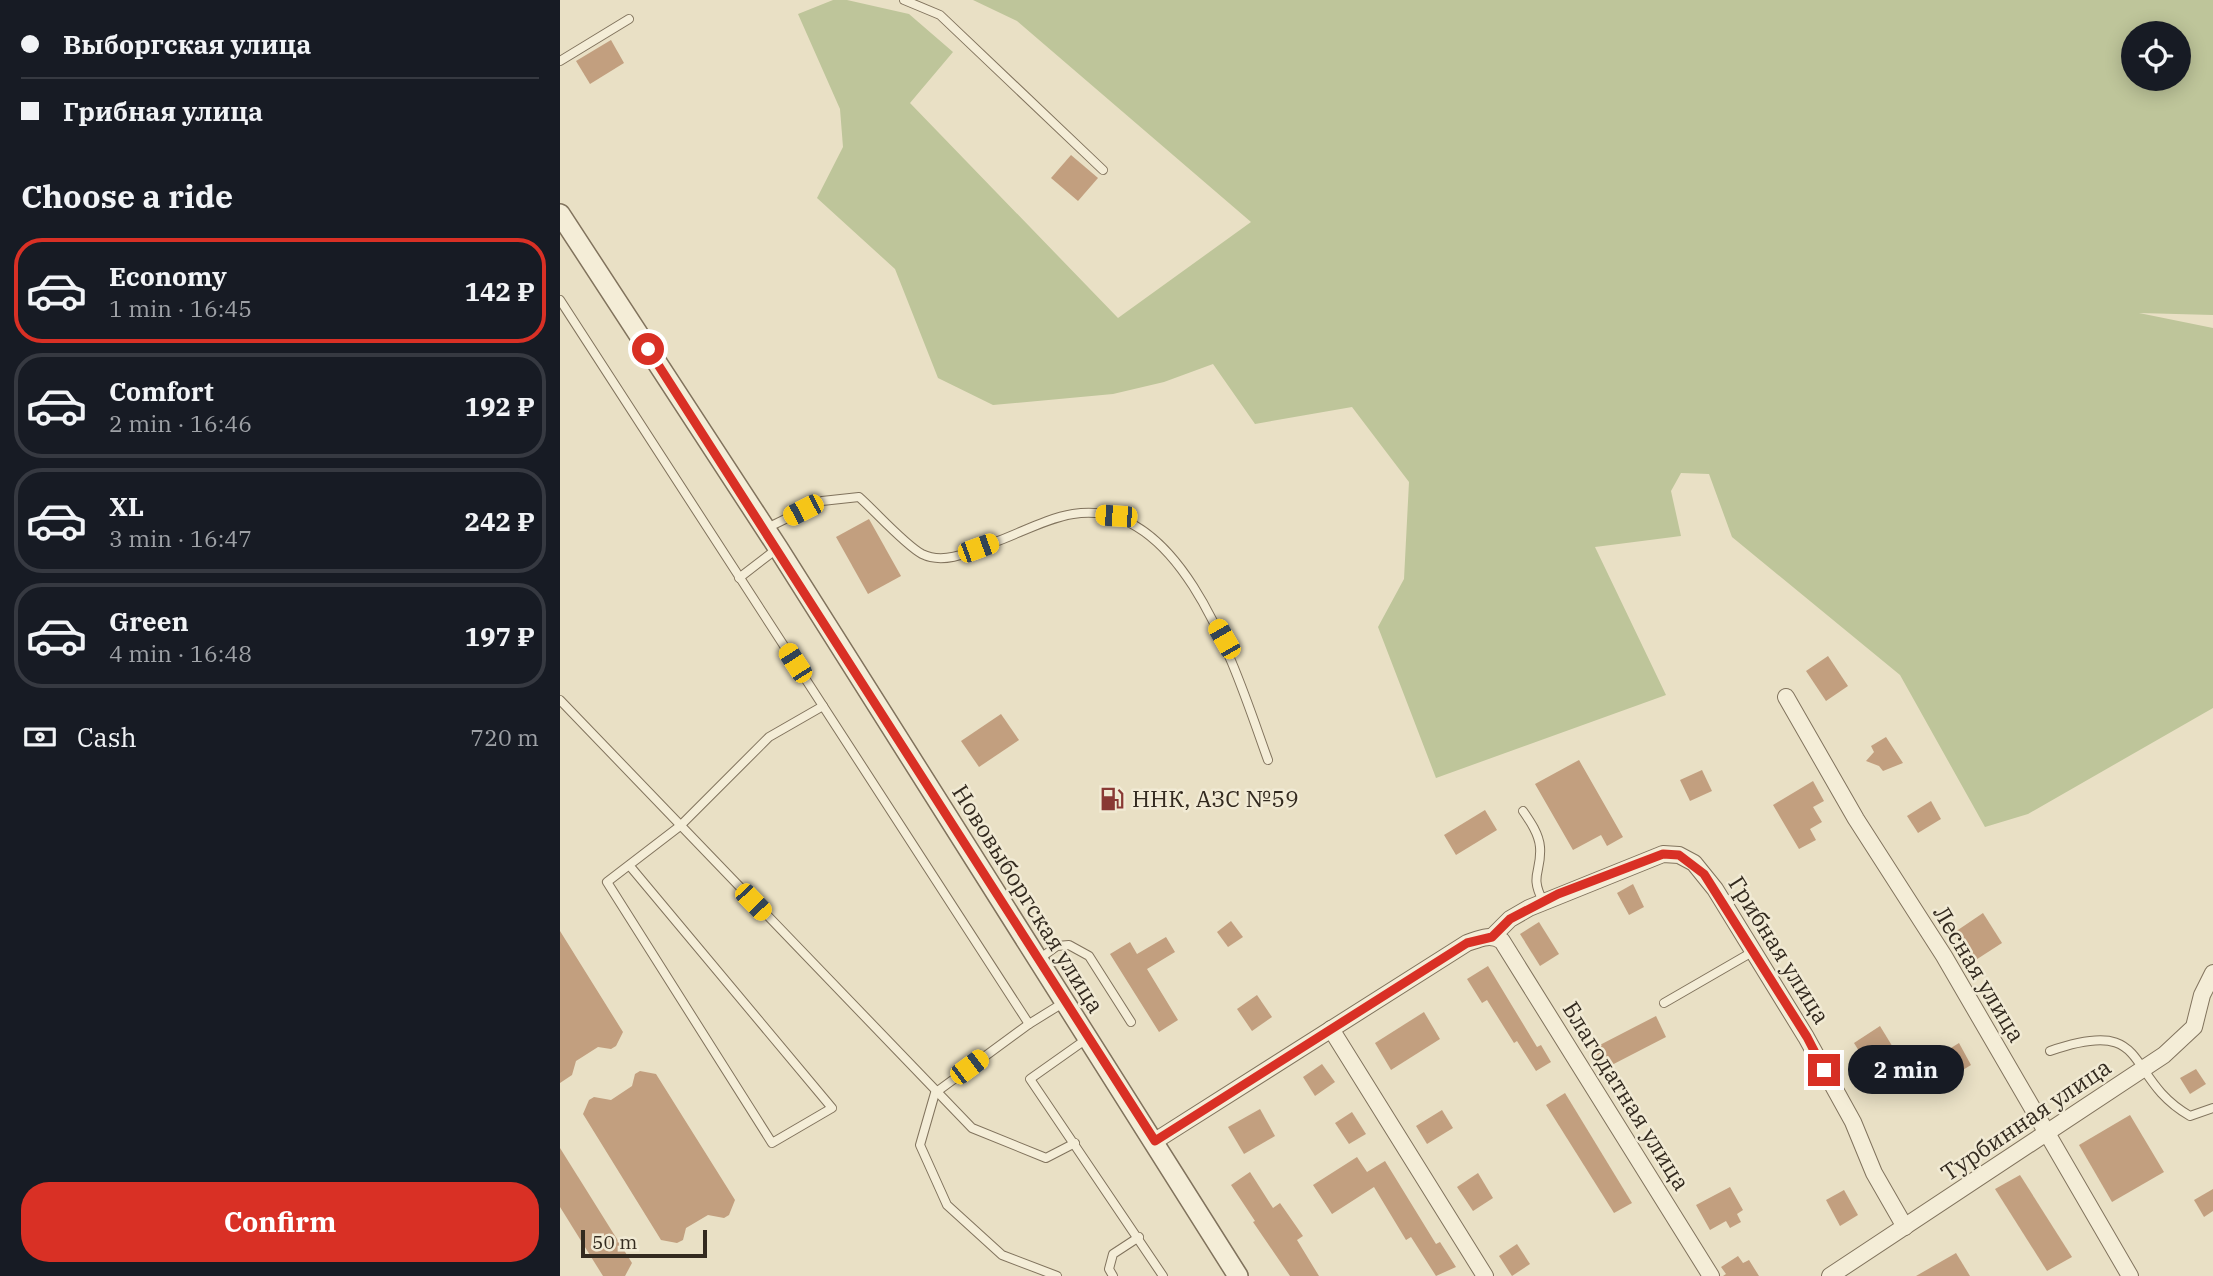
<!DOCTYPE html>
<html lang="en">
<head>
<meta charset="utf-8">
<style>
	:root { --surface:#171b24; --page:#20242c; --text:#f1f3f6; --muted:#9ea1a6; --line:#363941; --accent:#d93025 }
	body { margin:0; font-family:"IBM Plex Serif",serif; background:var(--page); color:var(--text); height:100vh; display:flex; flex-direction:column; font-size:26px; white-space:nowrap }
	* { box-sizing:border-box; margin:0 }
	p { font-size:23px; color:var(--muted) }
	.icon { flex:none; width:38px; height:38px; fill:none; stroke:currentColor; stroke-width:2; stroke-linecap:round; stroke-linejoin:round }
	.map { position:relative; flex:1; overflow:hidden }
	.panel { display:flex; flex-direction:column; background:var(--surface); width:560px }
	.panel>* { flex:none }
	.hud { display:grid; align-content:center; height:154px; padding:0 21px; background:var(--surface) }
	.controls { position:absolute; left:1561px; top:21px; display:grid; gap:14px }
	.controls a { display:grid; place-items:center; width:70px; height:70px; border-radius:50%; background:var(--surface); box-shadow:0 4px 18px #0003; font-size:35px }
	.scale { position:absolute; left:21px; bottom:18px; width:126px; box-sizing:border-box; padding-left:7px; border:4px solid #332a1f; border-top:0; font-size:19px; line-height:24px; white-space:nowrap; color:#332a1f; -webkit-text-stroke:5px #f1ead4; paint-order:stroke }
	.end { position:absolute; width:32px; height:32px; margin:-16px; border:9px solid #d93025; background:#fff; box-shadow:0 0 0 4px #fff }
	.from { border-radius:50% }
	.bubble { position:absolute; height:49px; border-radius:24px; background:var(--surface); box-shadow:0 4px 18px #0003; font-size:23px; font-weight:800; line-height:49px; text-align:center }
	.car { position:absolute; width:21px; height:42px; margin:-21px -10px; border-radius:9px; box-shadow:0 0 5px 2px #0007; background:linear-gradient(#f5c518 24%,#345 0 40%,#f5c518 0 76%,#345 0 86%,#f5c518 0) }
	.hud b { display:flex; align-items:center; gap:24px; height:66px; font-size:26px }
	.hud b+b { border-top:2px solid var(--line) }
	.hud i { width:18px; height:18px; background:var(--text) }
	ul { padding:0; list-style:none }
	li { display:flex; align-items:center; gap:21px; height:105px; margin:0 14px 10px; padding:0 7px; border:4px solid var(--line); border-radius:28px }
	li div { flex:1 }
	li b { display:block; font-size:26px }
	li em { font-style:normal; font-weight:800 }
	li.active { border-color:var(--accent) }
	li>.icon { width:63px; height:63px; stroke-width:1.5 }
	h2 { padding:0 21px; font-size:32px; line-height:84px }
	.pay { display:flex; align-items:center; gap:18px; height:77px; padding:0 21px; font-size:26px }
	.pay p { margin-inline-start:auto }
	.cta { display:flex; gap:14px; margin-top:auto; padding:14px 21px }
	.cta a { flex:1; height:80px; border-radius:28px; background:var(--accent); color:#fff; font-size:28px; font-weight:800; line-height:80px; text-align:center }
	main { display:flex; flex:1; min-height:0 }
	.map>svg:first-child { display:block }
	.green { fill:#bec59a; fill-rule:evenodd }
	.building { fill:#c29f7f }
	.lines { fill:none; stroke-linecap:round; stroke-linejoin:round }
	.service-casing { stroke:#81735d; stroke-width:10 }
	.minor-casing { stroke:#81735d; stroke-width:18 }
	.tertiary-casing { stroke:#81735d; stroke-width:22 }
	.service { stroke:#f4edd7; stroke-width:8 }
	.minor { stroke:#f4edd7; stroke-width:16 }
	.tertiary { stroke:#f4edd7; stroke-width:19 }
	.route { stroke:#d93025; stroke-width:9 }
	.labels { text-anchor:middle; stroke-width:5; stroke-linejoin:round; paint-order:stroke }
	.poi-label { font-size:23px; fill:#332a1f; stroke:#f1ead4; text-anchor:start }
	.street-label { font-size:23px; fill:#332a1f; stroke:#f1ead4 }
</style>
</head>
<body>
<main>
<section class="panel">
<div class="hud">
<b><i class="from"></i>Выборгская улица</b>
<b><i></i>Грибная улица</b>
</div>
<h2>Choose a ride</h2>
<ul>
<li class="active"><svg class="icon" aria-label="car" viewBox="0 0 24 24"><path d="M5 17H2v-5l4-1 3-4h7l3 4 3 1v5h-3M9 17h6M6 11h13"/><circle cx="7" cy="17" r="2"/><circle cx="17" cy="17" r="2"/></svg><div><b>Economy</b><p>1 min · 16:45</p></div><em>142 ₽</em></li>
<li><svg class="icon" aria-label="car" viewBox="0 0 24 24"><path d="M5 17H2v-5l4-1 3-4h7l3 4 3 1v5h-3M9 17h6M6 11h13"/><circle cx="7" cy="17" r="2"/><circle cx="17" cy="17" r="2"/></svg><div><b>Comfort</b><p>2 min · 16:46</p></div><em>192 ₽</em></li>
<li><svg class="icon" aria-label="car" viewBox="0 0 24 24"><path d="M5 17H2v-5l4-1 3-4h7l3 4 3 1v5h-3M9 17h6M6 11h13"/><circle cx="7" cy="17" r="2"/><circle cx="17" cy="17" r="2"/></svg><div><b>XL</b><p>3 min · 16:47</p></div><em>242 ₽</em></li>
<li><svg class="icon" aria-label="car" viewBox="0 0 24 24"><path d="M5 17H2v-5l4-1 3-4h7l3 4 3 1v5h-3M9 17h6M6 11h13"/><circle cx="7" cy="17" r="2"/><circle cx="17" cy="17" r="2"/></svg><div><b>Green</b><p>4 min · 16:48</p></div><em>197 ₽</em></li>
</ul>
<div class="pay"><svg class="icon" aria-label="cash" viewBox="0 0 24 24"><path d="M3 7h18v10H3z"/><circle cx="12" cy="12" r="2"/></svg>Cash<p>720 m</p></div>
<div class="cta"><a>Confirm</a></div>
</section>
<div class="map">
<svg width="1653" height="1276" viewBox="0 0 1653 1276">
	<rect width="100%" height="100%" fill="#e9e0c5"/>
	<path class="green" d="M 273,0 L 287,0 L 349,14 L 393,52 L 350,103 L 558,318 L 691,222 L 457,21 L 413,0 L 1653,0 L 1653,315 L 1579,313 L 1653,328 L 1653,708 L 1468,814 L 1425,827 L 1340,675 L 1172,537 L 1149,474 L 1121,473 L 1111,491 L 1121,536 L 1035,547 L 1106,695 L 876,778 L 818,627 L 844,579 L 849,482 L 792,407 L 695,424 L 653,364 L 604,382 L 553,394 L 433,405 L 378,378 L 335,269 L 257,198 L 283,147 L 280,109 L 238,14 ZM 1573,33 L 1619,33 L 1619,79 L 1573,79 Z"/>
	<g class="building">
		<path d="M 51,40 L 64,63 L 30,84 L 16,61 Z"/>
		<path d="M 511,155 L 538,178 L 518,201 L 491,178 Z"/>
		<path d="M 309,519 L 341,576 L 308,594 L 276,537 Z"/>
		<path d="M 1268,656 L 1288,686 L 1266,701 L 1246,671 Z"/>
		<path d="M 441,714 L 459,740 L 419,767 L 401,741 Z"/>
		<path d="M 1326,737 L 1343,763 L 1323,771 L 1319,766 L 1306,761 L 1314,752 L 1311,746 Z"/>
		<path d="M 1019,760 L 1063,837 L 1047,846 L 1041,835 L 1013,850 L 975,784 Z"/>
		<path d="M 1142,770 L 1152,791 L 1130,801 L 1120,780 Z"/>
		<path d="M 1253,781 L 1264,801 L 1253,807 L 1262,822 L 1250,829 L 1256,840 L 1239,849 L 1213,805 Z"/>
		<path d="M 1371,801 L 1381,819 L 1358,833 L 1347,816 Z"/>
		<path d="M 925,810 L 937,830 L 896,855 L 884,835 Z"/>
		<path d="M 1073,884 L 1084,907 L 1069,915 L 1057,893 Z"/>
		<path d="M 1423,913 L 1442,943 L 1411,963 L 1392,934 Z"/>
		<path d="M 671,921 L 683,937 L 668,947 L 657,932 Z"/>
		<path d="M 979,922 L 999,954 L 980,966 L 960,934 Z"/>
		<path d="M 0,931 L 63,1032 L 56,1046 L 51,1049 L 38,1047 L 16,1061 L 12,1075 L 0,1083 Z"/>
		<path d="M 606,937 L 615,952 L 587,969 L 618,1020 L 599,1032 L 550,954 L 570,942 L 577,954 Z"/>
		<path d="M 928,966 L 977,1047 L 981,1045 L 991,1062 L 976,1071 L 957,1041 L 954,1043 L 927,1000 L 922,1003 L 907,979 Z"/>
		<path d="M 697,995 L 712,1017 L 692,1031 L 677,1009 Z"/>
		<path d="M 864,1012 L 880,1039 L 831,1070 L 815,1043 Z"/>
		<path d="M 1096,1016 L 1106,1037 L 1044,1069 L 1034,1048 Z"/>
		<path d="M 1320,1026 L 1348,1072 L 1322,1088 L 1294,1043 Z"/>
		<path d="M 1399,1043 L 1411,1065 L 1378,1085 L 1365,1064 Z"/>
		<path d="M 762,1064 L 775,1082 L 755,1096 L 743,1077 Z"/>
		<path d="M 1636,1069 L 1646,1084 L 1630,1094 L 1620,1078 Z"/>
		<path d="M 80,1071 L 96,1074 L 175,1200 L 169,1215 L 164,1218 L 148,1215 L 126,1228 L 123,1240 L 117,1243 L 101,1240 L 23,1114 L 29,1100 L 34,1097 L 51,1100 L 72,1086 L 75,1074 Z"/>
		<path d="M 1005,1093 L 1072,1203 L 1054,1213 L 986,1105 Z"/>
		<path d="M 700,1109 L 715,1136 L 684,1154 L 668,1127 Z"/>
		<path d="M 882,1110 L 893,1128 L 867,1144 L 856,1126 Z"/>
		<path d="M 792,1112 L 806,1134 L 789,1144 L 775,1123 Z"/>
		<path d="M 1570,1115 L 1604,1172 L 1552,1202 L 1519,1145 Z"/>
		<path d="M 0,1148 L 72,1263 L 65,1276 L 43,1276 L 0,1207 Z"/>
		<path d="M 797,1157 L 807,1172 L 825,1161 L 876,1244 L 880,1242 L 896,1267 L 876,1276 L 851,1237 L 846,1240 L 814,1187 L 772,1214 L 753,1185 Z"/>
		<path d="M 690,1172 L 713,1208 L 720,1203 L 743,1236 L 737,1240 L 759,1276 L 730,1276 L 693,1222 L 695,1221 L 671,1185 Z"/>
		<path d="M 918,1173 L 933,1198 L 913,1211 L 897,1187 Z"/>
		<path d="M 1460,1175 L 1512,1257 L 1487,1271 L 1435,1189 Z"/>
		<path d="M 1170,1187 L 1183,1210 L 1177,1214 L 1181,1222 L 1170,1228 L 1166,1221 L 1150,1230 L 1136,1205 Z"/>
		<path d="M 1653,1189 L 1653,1211 L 1644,1217 L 1634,1200 Z"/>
		<path d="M 1284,1190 L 1298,1215 L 1280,1226 L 1266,1200 Z"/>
		<path d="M 957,1244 L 970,1264 L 952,1276 L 939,1256 Z"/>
		<path d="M 1396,1253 L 1410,1276 L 1356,1276 Z"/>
		<path d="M 1178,1256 L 1183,1263 L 1189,1260 L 1199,1276 L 1163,1276 L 1166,1274 L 1161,1267 Z"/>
	</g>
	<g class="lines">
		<g class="service-casing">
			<g id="service">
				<path d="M 344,0 L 380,15 L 543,170"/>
				<path d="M 0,61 L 69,19"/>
				<path d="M 0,300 L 469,1024 L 503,1003"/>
				<path d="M 205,529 L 262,501 L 299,497 C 315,511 345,545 362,554 C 386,566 416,549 438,541 C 462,532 488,518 513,514 C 625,495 679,681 708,760"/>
				<path d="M 179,578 L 218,548"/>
				<path d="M 0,700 L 412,1128 L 486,1158 L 515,1143"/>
				<path d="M 963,811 C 970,821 979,834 980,847 C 982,872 969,875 983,901"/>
				<path d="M 69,865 L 272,1108 L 212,1143 L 47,882 L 120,826 L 209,737 L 263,706"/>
				<path d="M 479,959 L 497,946 L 509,945 L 529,956 L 571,1022"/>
				<path d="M 1104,1003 L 1194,951"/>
				<path d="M 469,1024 L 375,1093 L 360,1145 L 387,1205 L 442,1255 L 497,1276"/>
				<path d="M 528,1038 L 470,1079 L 603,1276"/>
				<path d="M 1490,1051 C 1594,1015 1562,1077 1630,1116 L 1653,1108"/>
				<path d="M 553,1276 L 549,1269 L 553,1254 L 579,1237"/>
			</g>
		</g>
		<g class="minor-casing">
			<g id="minor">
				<path d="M 1226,697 L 1296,819 L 1384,956 L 1570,1276"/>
				<path d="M 932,937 L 950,919 L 969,908 L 1103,854 L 1119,855 L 1134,863 L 1155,889 L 1246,1037 L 1293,1122 L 1314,1173 L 1345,1227"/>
				<path d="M 771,1029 L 925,1276"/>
				<path d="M 595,1141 L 907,943 C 919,939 930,933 942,941 L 1151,1276"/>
				<path d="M 1270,1276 L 1604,1055 L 1634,1027 L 1642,995 L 1653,973"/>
			</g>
		</g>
		<g class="tertiary-casing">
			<path id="tertiary" d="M 0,214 L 218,548 L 678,1276"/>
		</g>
		<use href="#service" class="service"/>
		<use href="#minor" class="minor"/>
		<use href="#tertiary" class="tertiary"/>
	</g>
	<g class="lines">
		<path class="route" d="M 88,349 L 595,1141 L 907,943 L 932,937 L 950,919 L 998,894 L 1103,854 L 1119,855 L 1144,874 L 1247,1037 L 1264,1070"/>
	</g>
	<defs>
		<g id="fuel-bare" transform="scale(1.89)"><path d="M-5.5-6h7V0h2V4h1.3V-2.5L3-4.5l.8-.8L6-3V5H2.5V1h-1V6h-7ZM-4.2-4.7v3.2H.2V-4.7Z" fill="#893934" stroke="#f1ead4" stroke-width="2.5" paint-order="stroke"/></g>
	</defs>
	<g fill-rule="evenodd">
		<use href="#fuel-bare" x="552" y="799"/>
	</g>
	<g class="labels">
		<g class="poi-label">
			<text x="572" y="807">ННК, АЗС №59</text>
		</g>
		<g class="street-label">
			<text transform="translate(468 899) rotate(58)" y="8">Нововыборгская улица</text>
			<text transform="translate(1219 950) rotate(58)" y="8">Грибная улица</text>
			<text transform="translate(1419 974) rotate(59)" y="8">Лесная улица</text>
			<text transform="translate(1066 1096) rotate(58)" y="8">Благодатная улица</text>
			<text transform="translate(1466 1120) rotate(-34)" y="8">Турбинная улица</text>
		</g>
	</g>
</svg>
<div class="controls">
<a><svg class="icon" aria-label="locate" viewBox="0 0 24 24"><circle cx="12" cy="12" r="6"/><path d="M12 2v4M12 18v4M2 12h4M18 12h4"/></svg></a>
</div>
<div class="scale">50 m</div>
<i class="end from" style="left:88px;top:349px"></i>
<i class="end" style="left:1264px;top:1070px"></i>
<div class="bubble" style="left:1288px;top:1045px;width:116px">2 min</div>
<i class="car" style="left:243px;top:510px;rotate:243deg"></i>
<i class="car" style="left:556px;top:516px;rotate:274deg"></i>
<i class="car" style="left:418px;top:548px;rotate:70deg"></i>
<i class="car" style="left:664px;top:639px;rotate:330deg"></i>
<i class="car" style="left:235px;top:663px;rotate:327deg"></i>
<i class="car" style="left:193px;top:902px;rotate:136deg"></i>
<i class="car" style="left:409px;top:1067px;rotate:53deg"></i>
</div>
</main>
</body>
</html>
